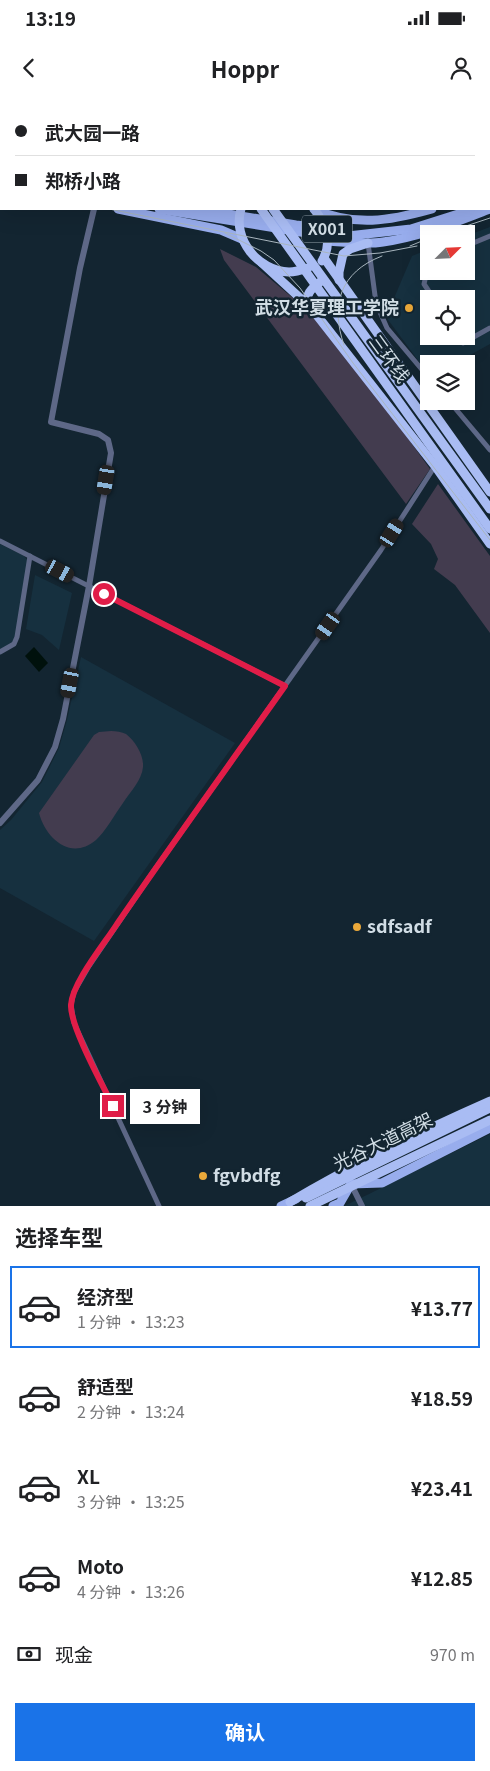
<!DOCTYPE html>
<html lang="zh">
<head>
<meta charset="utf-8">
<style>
	:root { --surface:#fff; --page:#f2f2f2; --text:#202124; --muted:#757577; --line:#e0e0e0; --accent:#1a73e8 }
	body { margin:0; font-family:Georgia,"Noto Sans SC",serif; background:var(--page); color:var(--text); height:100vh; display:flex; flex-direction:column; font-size:19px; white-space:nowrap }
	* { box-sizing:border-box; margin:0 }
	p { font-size:16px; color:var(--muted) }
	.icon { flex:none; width:28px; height:28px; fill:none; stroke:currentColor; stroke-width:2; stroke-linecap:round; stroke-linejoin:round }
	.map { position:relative; height:1106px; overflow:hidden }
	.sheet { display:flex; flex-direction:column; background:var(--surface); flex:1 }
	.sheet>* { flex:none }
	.banner { position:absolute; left:0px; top:0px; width:490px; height:110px; box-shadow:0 5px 20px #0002; display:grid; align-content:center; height:110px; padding:0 15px; background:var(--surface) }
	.needle { width:32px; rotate:66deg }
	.fabs { position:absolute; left:420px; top:125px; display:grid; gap:10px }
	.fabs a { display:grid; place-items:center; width:55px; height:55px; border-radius:0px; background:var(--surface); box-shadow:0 5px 20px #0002; font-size:25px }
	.end { position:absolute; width:22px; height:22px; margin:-11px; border:6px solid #e11d48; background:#fff; box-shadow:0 0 0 2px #fff }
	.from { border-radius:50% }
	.bubble { position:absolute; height:35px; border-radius:0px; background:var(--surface); box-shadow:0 5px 20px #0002; font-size:16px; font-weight:700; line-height:35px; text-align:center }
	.car { position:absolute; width:15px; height:30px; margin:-15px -8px; border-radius:6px; box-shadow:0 0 4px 1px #0007; background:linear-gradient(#222 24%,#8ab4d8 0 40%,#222 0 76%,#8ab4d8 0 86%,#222 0) }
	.banner b { display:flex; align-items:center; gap:18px; height:48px; font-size:19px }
	.banner b+b { border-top:1px solid var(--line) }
	.banner i { width:12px; height:12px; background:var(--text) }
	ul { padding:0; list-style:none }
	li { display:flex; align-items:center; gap:15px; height:82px; margin:0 10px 8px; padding:0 5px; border:2px solid transparent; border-radius:0px }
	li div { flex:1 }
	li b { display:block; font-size:19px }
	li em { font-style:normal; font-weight:700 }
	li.selected { border-color:var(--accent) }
	li>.icon { width:45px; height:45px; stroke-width:1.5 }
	h2 { padding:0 15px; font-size:22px; line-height:60px }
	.pay { display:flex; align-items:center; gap:12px; height:55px; padding:0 15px; font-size:19px }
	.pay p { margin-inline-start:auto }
	.primary-button { display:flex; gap:10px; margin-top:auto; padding:10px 15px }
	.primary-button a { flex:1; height:58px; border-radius:0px; background:var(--accent); color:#fff; font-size:20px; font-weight:700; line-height:58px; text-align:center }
	.status { display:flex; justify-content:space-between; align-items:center; height:35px; padding:0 25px; background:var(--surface); direction:ltr }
	.status svg { height:14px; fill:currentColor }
	header { display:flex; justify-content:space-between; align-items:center; height:65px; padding:0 15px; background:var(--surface); font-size:22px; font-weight:700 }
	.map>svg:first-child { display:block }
	.built { fill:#16303f; fill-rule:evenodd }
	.green { fill:#433c4f }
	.forest { fill:#564969 }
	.water { fill:#00110c }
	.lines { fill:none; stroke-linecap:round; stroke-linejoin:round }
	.minor { stroke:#5e6887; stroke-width:5 }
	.tertiary { stroke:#5e6887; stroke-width:6 }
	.primary { stroke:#98aded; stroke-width:9 }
	.trunk { stroke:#a9bcf3; stroke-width:9 }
	.tram { stroke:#a8b5be; stroke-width:1 }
	.route { stroke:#e11d48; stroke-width:6 }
	.poi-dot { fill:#eba93a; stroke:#132531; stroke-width:2 }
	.labels { text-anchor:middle; stroke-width:5; stroke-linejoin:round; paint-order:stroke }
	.shield { fill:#132531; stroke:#98a6af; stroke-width:1 }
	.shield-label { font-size:16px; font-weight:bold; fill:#d1dde5 }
	.poi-label { font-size:18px; font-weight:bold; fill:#d1dde5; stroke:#132531; text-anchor:start }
	.street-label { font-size:18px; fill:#d1dde5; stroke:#132531 }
</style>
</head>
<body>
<div class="status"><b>13:19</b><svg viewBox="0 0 49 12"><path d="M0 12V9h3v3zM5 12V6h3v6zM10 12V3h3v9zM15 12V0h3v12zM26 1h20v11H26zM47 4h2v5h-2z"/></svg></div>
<header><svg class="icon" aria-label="back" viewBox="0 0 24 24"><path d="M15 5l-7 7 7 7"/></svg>Hoppr<svg class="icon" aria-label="person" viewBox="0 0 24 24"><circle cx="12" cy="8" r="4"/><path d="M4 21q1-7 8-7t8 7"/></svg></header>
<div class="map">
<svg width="490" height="1106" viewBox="0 0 490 1106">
	<rect width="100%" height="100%" fill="#132531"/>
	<g class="built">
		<path d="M 490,127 L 490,244 L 454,264 L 429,264 L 429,275 L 386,217 L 412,156 L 429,149 L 429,171 L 466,171 L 466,136 ZM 429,199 L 466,199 L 466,236 L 429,236 Z"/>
		<path d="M 0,444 L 24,456 L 29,462 L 15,538 L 11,545 L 0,551 Z"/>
		<path d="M 35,475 L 72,493 L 59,550 L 42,535 L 26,529 Z"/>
		<path d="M 81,557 L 235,643 L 94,841 L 0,788 L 0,730 L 11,720 L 42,682 L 59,648 L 67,620 Z"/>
		<path d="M 490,1034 L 490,1106 L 344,1106 L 369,1094 Z"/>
	</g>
	<g class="green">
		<path d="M 220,149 L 256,167 L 300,204 L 313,206 L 430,369 L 406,404 L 224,160 Z"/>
		<path d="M 438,384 L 490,456 L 490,533 L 455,485 L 434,469 L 438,459 L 431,444 L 412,424 Z"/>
		<path d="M 111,631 C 116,631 122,632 126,634 C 135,641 144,655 143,667 C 142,680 130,692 123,703 C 115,714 105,732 96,740 C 71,761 46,739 39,713 L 94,635 L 99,632 Z"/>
	</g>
	<path class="forest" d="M 140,0 L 309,0 L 310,1 L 140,1 Z"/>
	<path class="water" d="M 34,547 L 48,563 L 39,572 L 25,556 Z"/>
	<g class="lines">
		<g class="minor">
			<path d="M 246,0 L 247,1"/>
			<path d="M 416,0 L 416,1"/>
			<path d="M 368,143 L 376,203 L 387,228 L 429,278"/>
			<path d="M 466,146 L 490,136"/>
			<path d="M 429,163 L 424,184 L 434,199"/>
			<path d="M 458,236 L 463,243 L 490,228"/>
			<path d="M 449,301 L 490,350"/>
			<path d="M 0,441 L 285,586"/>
			<path d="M 0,552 L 14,544 L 17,537 L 30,456"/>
			<path d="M 159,1106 L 74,923 L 71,905 L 74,892 L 89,866 L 153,772 L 381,450 L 435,366"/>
		</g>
		<g class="tertiary">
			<path d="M 0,723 L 38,680 L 55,647 L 63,619 L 89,486 L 111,353 L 108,340 L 99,334 L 51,322 L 80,168 L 94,109"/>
			<path d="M 351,1084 L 362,1106"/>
		</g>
		<g class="primary">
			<path d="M 0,67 L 1,68"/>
			<path d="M 0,78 L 1,78"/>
			<path d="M 0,85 L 1,86"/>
			<path d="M 489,88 L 490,88"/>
			<path d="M 489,96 L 490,96"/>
			<path d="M 489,103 L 490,102"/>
			<path d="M 118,109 L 221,130 L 242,139"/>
			<path d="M 159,109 L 319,135 L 348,136 L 411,129 L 474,109"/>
			<path d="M 198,109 L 296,125 L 332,129"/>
			<path d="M 314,109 C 355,127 389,121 432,109"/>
			<path d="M 328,141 C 346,142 365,145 383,142 C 420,137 455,122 490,109"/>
			<path d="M 281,1106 L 296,1099"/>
			<path d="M 333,1106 L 340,1103 L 351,1084 L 382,1083 L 490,1028"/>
		</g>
		<g class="trunk">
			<path d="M 172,0 L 173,1"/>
			<path d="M 183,0 L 184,1"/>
			<path d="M 195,0 L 196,1"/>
			<path d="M 206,0 L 207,1"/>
			<path d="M 241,109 C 232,139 258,171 289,172 C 295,172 302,170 308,168"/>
			<path d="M 261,109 L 490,429"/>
			<path d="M 273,109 L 490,409"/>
			<path d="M 314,109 C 326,124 333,143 322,161"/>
			<path d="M 324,158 L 490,392"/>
			<path d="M 262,163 L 312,209 L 435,366 L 490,444"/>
			<path d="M 339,180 L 339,172 L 343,154 L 350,149 L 368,143"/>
			<path d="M 308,206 C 305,194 311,189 320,182"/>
			<path d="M 306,1098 L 490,1008"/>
			<path d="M 290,1102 C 354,1064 422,1031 490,1001"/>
			<path d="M 310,1106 L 490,1020"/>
		</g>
		<g class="tram">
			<path d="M 0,83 L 1,83"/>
			<path d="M 109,109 L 344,156 L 380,153 L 417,146"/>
			<path d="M 225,133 L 261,151 L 274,160 L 300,188 L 353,263 L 490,440"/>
			<path d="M 442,134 L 490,118"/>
			<path d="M 410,146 L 429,138"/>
			<path d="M 344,245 C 330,205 340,172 382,156"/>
		</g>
	</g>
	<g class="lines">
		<path class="route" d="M 104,494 L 285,586 C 229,665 172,744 117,824 C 105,843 72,883 71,905 C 70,926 102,984 113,1006"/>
	</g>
	<g class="poi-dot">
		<circle cx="409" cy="208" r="5"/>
		<circle cx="357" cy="827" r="5"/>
		<circle cx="203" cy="1076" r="5"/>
	</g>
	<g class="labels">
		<rect class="shield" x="302" y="115.5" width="50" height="27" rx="4"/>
		<g class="shield-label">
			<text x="327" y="135">X001</text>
		</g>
		<g class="poi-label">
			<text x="399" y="214" text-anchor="end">武汉华夏理工学院</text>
			<text x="367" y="833">sdfsadf</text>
			<text x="213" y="1082">fgvbdfg</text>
		</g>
		<g class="street-label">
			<text transform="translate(389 259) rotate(54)" y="6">三环线</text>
			<text transform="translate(383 1042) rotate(-26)" y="6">光谷大道高架</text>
		</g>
	</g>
</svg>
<div class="fabs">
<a><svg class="needle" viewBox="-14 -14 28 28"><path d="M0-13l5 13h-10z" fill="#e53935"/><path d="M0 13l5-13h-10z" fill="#757577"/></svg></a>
<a><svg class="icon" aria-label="locate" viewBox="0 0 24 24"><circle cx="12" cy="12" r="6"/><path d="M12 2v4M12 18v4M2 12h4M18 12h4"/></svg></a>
<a><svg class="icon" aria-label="layers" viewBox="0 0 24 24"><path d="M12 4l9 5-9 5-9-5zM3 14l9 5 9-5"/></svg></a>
</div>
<i class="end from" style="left:104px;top:494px"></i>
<i class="end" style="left:113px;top:1006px"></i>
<div class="bubble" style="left:130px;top:989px;width:70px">3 分钟</div>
<i class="car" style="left:106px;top:380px;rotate:189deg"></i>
<i class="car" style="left:392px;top:433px;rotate:32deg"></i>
<i class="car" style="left:60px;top:471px;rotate:118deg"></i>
<i class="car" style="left:328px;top:526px;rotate:215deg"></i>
<i class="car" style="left:70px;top:583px;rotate:191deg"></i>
<div class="banner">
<b><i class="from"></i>武大园一路</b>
<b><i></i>郑桥小路</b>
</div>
</div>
<section class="sheet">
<h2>选择车型</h2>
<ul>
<li class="selected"><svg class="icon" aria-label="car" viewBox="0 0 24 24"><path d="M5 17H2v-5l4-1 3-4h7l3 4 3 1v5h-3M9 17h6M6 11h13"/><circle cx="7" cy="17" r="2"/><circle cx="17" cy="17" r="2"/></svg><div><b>经济型</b><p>1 分钟 · 13:23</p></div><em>¥13.77</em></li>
<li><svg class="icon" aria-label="car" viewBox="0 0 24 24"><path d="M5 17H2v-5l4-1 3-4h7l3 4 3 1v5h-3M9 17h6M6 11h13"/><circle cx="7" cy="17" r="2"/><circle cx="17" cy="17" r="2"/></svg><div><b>舒适型</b><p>2 分钟 · 13:24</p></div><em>¥18.59</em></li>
<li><svg class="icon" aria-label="car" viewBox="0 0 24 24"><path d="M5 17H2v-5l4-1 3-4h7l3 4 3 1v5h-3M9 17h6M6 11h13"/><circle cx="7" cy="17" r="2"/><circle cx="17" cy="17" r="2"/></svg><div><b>XL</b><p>3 分钟 · 13:25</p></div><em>¥23.41</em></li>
<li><svg class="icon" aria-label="car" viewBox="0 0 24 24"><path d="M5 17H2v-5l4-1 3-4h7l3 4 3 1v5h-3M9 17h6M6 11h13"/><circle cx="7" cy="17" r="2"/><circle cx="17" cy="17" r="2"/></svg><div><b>Moto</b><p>4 分钟 · 13:26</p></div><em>¥12.85</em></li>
</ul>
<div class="pay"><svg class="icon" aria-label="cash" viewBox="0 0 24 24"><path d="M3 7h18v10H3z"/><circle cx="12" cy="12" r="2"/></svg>现金<p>970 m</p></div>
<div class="primary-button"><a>确认</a></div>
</section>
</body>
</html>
